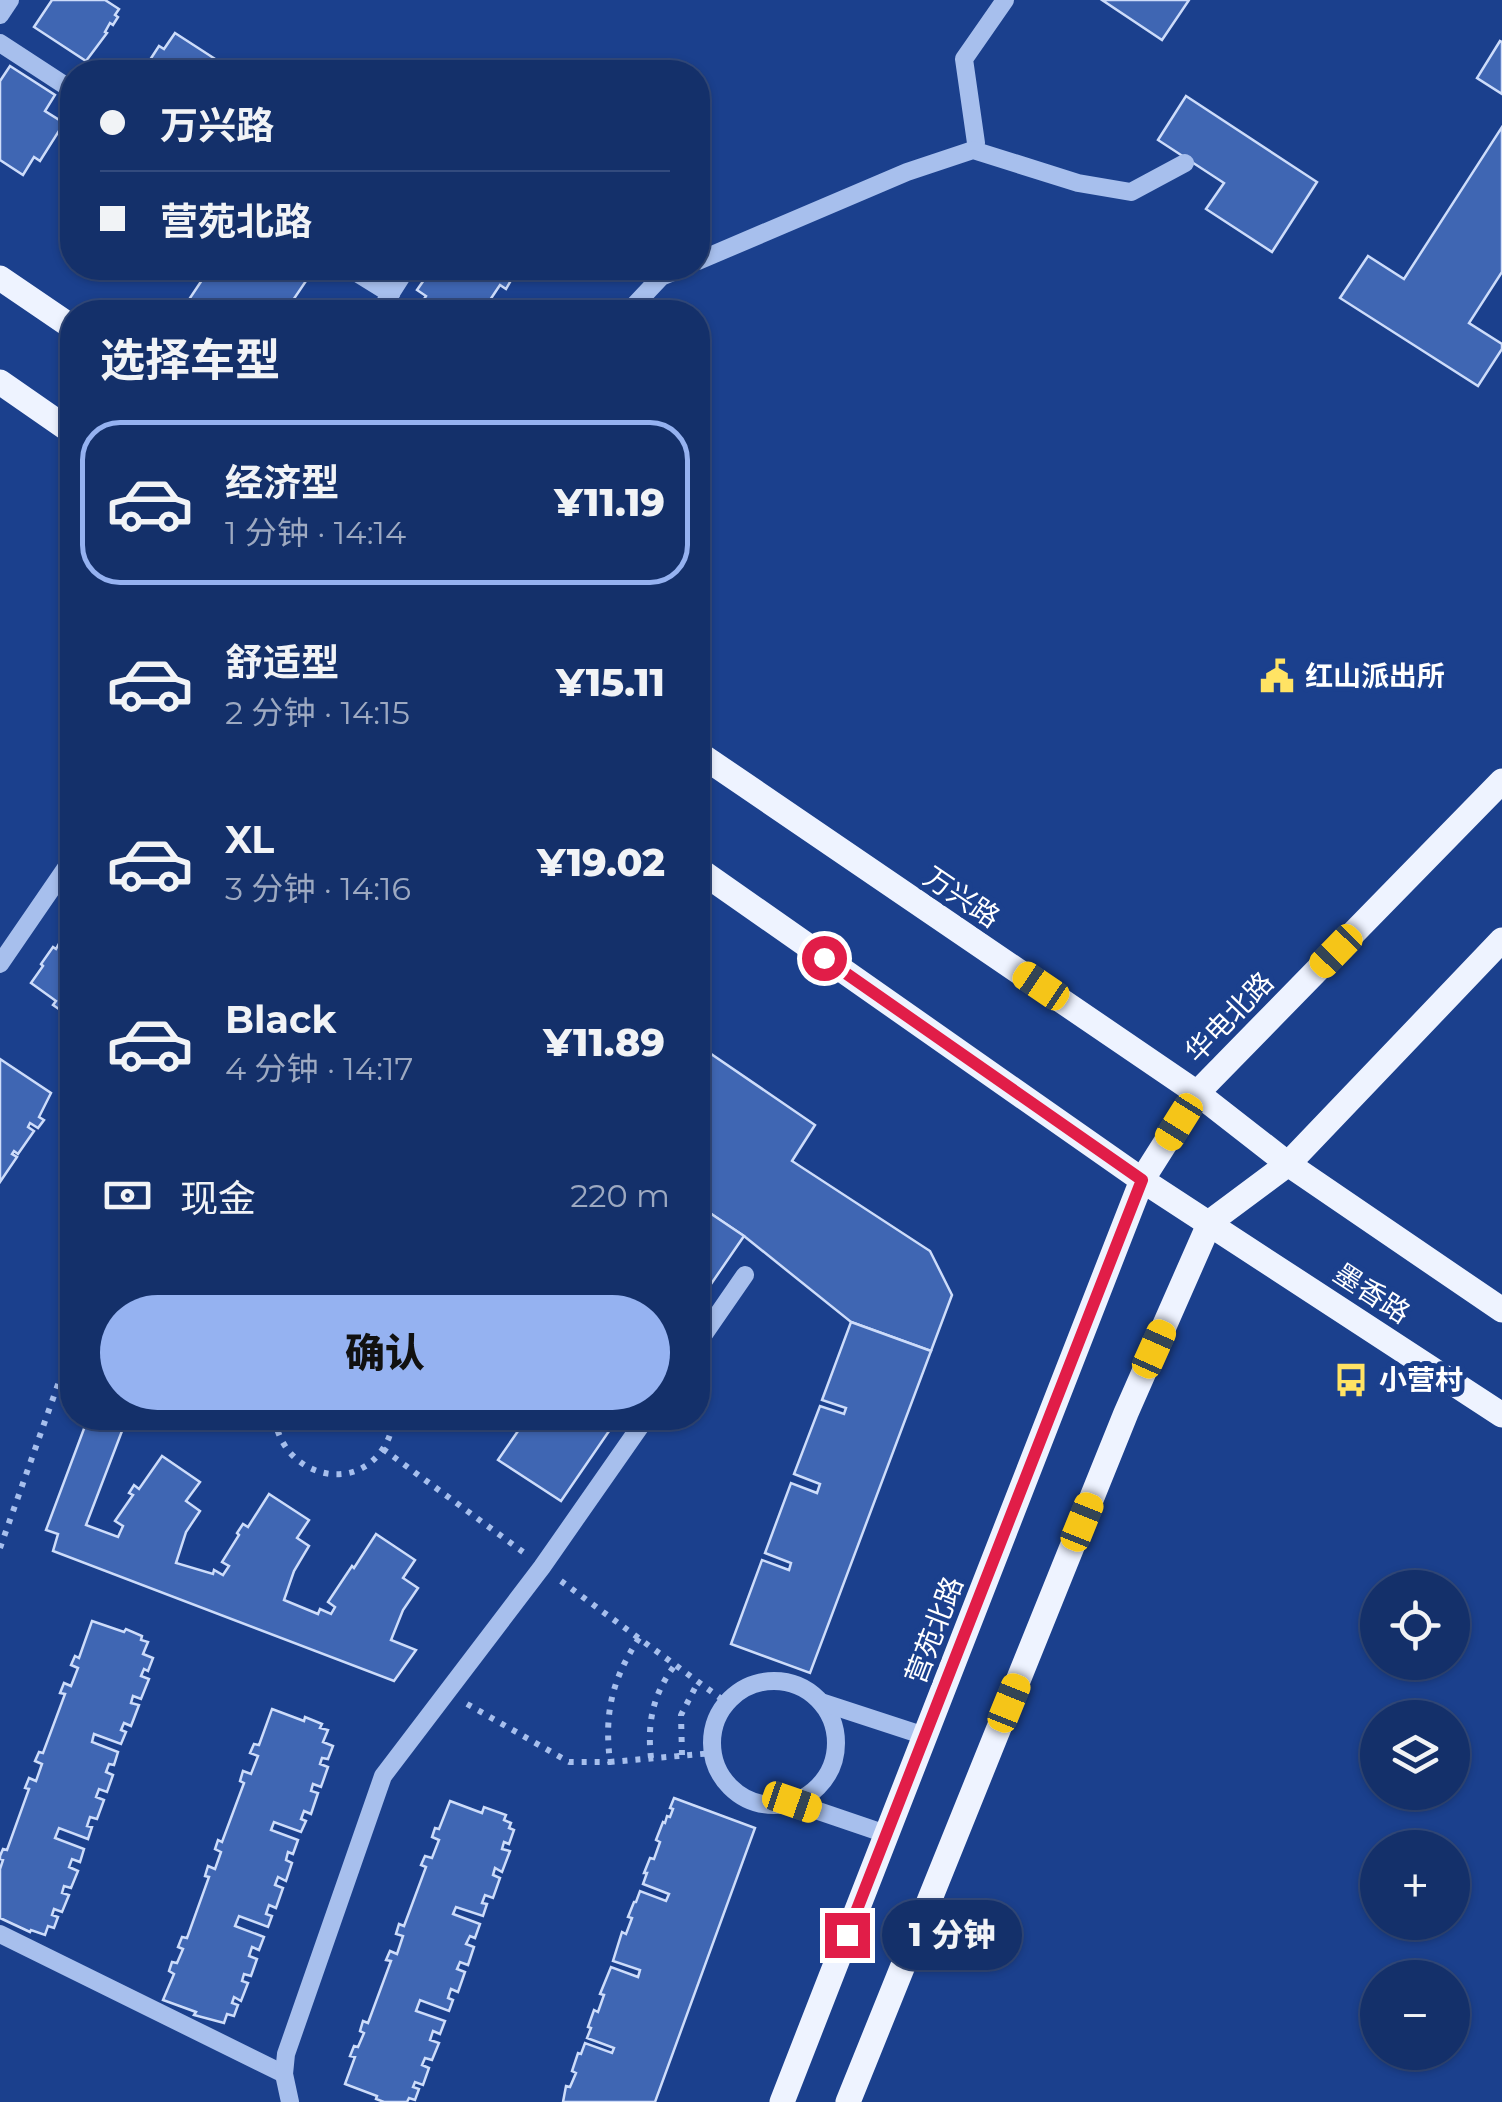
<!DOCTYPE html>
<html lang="zh">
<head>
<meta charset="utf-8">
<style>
	:root { --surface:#14306a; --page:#213c72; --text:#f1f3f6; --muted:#9da9c1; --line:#334b7e; --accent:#95b2f1 }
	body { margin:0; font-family:Montserrat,"Noto Sans SC",sans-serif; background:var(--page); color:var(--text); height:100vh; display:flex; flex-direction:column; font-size:38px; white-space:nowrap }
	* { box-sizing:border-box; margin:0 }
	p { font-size:32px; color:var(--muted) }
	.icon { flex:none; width:55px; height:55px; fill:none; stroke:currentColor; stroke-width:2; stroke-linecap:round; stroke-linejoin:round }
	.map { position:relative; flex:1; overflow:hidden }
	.drawer { position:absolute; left:60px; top:300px; width:650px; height:1130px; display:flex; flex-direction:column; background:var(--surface); border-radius:40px; box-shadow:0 2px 8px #0004,0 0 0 2px var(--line) }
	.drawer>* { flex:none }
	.guide { position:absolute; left:60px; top:60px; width:650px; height:220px; border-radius:40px; box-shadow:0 2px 8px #0004,0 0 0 2px var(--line); display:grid; align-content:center; height:220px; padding:0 40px; background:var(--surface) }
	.fabs { position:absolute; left:1360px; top:1570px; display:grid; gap:20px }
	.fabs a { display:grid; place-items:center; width:110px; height:110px; border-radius:50%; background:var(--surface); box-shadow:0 2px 8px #0004,0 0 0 2px var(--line); font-size:50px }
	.end { position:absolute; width:45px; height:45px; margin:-22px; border:12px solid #e11d48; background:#fff; box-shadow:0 0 0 5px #fff }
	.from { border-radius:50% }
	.bubble { position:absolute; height:70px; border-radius:35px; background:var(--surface); box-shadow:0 2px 8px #0004,0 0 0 2px var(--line); font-size:32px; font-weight:800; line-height:70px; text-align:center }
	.car { position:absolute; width:30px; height:60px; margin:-30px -15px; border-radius:12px; box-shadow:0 0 8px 2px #0007; background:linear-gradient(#f5c518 24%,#345 0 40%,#f5c518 0 76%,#345 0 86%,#f5c518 0) }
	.guide b { display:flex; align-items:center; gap:35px; height:95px; font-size:38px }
	.guide b+b { border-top:2px solid var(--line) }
	.guide i { width:25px; height:25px; background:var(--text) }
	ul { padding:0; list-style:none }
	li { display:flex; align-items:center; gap:30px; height:165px; margin:0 20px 15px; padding:0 20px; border:5px solid transparent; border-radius:40px }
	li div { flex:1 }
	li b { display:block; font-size:38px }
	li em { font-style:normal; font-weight:800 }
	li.selected { border-color:var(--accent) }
	li>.icon { width:90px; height:90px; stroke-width:1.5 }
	h2 { padding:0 40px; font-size:45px; line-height:120px }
	.pay { display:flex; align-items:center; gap:25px; height:110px; padding:0 40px; font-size:38px }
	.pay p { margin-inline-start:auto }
	.action { display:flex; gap:20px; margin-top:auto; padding:20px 40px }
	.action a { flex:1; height:115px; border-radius:60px; background:var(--accent); color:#111; font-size:40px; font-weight:800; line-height:115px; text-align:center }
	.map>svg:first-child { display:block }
	.building { fill:#3f66b3; stroke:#cddcfa; stroke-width:2.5 }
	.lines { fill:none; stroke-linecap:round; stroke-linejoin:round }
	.path { stroke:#a7bfed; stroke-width:6; stroke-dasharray:5 8; stroke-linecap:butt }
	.minor { stroke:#a7bfed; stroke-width:18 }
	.major { stroke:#eef3ff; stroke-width:25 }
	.route { stroke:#e11d48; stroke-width:12 }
	.labels { text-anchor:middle; stroke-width:10; stroke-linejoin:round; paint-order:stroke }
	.poi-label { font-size:28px; font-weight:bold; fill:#fff; stroke:#1b408d; text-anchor:start }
	.street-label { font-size:28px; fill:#fff; stroke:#1b408d }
</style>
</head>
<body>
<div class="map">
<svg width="1502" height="2102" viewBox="0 0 1502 2102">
	<rect width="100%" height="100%" fill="#1b408d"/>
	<g class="building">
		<path d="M 52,0 L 105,0 L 119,9 L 115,15 L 118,17 L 113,25 L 110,23 L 105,32 L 107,33 L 86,61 L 34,27 Z"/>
		<path d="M 1102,0 L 1189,0 L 1162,40 Z"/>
		<path d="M 175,33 L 226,66 L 221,72 L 138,72 L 143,64 L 146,66 L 159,46 L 164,49 Z"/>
		<path d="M 1500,41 L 1502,42 L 1502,94 L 1477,78 Z"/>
		<path d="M 10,66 L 55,95 L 45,111 L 64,123 L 40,161 L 34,157 L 23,175 L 0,160 L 0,81 Z"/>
		<path d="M 1186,96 L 1317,182 L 1272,252 L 1206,209 L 1224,183 L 1158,140 Z"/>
		<path d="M 1502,127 L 1502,272 L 1469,323 L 1502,344 L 1502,349 L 1478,386 L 1340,298 L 1368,256 L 1404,279 Z"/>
		<path d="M 229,268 L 298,268 L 294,274 L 306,281 L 285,312 L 200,312 L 186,304 L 208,271 L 221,280 Z"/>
		<path d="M 439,268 L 511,268 L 509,271 L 514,275 L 506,289 L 500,285 L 482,312 L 416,312 L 426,296 L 417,290 L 426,277 L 431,280 Z"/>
		<path d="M 72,920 L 72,1018 L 53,1005 L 56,1001 L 31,983 L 43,966 L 41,964 L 53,947 L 56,949 Z"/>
		<path d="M 698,1045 L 815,1125 L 792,1161 L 930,1251 L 952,1295 L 931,1351 L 851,1322 L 744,1236 L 698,1205 Z"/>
		<path d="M 0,1059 L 51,1093 L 39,1117 L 44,1120 L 38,1128 L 30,1123 L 28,1127 L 34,1131 L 18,1154 L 14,1151 L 12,1154 L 17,1157 L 0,1182 Z"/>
		<path d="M 698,1205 L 744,1236 L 698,1303 Z"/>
		<path d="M 851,1322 L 931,1351 L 810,1673 L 731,1644 L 762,1560 L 789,1570 L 791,1563 L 765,1553 L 791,1483 L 817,1493 L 820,1484 L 794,1474 L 820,1406 L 844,1414 L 846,1408 L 822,1400 Z"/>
		<path d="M 88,1418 L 127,1418 L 86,1525 L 118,1537 L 123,1526 L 115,1521 L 133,1495 L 129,1493 L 134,1485 L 139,1489 L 162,1456 L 200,1482 L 186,1501 L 200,1511 L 186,1532 L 176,1563 L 213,1574 L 214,1570 L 223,1575 L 229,1566 L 222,1562 L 239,1535 L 237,1533 L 243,1524 L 248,1527 L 269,1494 L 309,1520 L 297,1538 L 309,1546 L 294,1571 L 284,1600 L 318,1614 L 320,1609 L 331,1614 L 335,1607 L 328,1602 L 352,1566 L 354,1568 L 376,1534 L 415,1560 L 403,1578 L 418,1588 L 403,1610 L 391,1640 L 416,1650 L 394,1681 L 53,1551 L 58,1534 L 46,1530 Z"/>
		<path d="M 527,1418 L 618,1418 L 561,1501 L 498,1460 Z"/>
		<path d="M 92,1621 L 124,1632 L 126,1629 L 142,1636 L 141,1640 L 148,1642 L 143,1654 L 153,1658 L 148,1671 L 144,1669 L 141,1676 L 149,1679 L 141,1699 L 133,1696 L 131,1703 L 139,1705 L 131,1726 L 124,1723 L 121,1730 L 126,1732 L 121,1744 L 94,1734 L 92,1742 L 118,1752 L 114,1765 L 109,1764 L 106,1772 L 113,1775 L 107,1792 L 99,1789 L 96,1797 L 104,1800 L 97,1819 L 90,1817 L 87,1826 L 92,1827 L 88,1839 L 59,1828 L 55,1838 L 84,1849 L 80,1862 L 72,1859 L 69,1867 L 78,1871 L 71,1888 L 64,1886 L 62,1893 L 69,1895 L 62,1912 L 54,1909 L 52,1915 L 58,1917 L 54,1928 L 48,1926 L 45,1935 L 31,1930 L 30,1932 L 0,1918 L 0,1869 L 3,1860 L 0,1859 L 0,1856 L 3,1849 L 7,1850 L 29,1789 L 25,1788 L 29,1778 L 36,1781 L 42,1764 L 35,1761 L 39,1752 L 43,1753 L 65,1694 L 60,1693 L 64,1683 L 71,1686 L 78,1668 L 71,1665 L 75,1656 L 79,1658 Z"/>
		<path d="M 272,1709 L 304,1721 L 305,1717 L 322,1724 L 320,1728 L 328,1730 L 323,1742 L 333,1746 L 328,1759 L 322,1758 L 320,1764 L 328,1767 L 321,1787 L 313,1784 L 311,1791 L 318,1793 L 311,1814 L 304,1811 L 301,1819 L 306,1821 L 301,1832 L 274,1822 L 271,1830 L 298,1840 L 293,1854 L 288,1852 L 286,1860 L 292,1863 L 286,1881 L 278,1877 L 275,1885 L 283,1888 L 276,1908 L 269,1905 L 266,1914 L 272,1916 L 268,1927 L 239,1916 L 235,1926 L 264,1937 L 259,1950 L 252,1947 L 249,1956 L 257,1959 L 251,1976 L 244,1974 L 242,1981 L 248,1983 L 241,2001 L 234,1997 L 232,2003 L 238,2005 L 234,2016 L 227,2014 L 224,2023 L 194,2015 L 196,2012 L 163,2000 L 174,1974 L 169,1971 L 172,1962 L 177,1963 L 183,1949 L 178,1947 L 182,1937 L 187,1938 L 209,1877 L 205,1876 L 208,1866 L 215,1869 L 221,1852 L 215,1849 L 218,1840 L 222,1842 L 244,1783 L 240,1781 L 243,1771 L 251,1774 L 258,1756 L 250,1753 L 254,1744 L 259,1745 Z"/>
		<path d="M 674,1798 L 755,1828 L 655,2102 L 563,2102 L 566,2086 L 570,2087 L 576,2073 L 572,2071 L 578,2053 L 581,2054 L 585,2043 L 612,2053 L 614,2048 L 587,2038 L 591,2028 L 588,2027 L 594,2010 L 598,2012 L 604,1995 L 600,1994 L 611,1967 L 638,1977 L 640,1970 L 613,1961 L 622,1932 L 626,1934 L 632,1918 L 628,1917 L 634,1902 L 636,1902 L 640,1891 L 666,1901 L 669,1894 L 643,1884 L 647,1873 L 644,1873 L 650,1858 L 654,1859 L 660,1842 L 656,1840 L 663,1822 L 665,1823 L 667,1816 L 670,1817 L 673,1809 L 670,1808 Z"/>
		<path d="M 450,1801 L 482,1813 L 484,1807 L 506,1815 L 504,1820 L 511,1823 L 509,1828 L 514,1830 L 509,1844 L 504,1842 L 502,1849 L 510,1851 L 502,1872 L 495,1868 L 493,1875 L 500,1878 L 493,1898 L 485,1895 L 482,1903 L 487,1904 L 483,1916 L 456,1907 L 453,1914 L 480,1924 L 475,1938 L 470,1936 L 466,1944 L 474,1947 L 468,1965 L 460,1962 L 457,1969 L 465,1972 L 458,1992 L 451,1989 L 448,1998 L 453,2000 L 449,2011 L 420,2000 L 416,2011 L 445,2021 L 440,2034 L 433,2031 L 430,2040 L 439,2043 L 432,2060 L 425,2058 L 422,2065 L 429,2068 L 423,2085 L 415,2082 L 413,2087 L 419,2089 L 415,2100 L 409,2098 L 407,2102 L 384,2102 L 376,2099 L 377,2096 L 345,2084 L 355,2057 L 350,2056 L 354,2046 L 358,2047 L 364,2033 L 360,2031 L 363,2021 L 368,2023 L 391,1961 L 386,1960 L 390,1951 L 397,1954 L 403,1936 L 396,1934 L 399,1924 L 404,1926 L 426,1867 L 421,1865 L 425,1856 L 432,1858 L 439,1840 L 432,1837 L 435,1828 L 439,1829 Z"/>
	</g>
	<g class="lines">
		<g class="path">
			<path d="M 72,1281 C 63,1300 62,1318 72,1337"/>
			<path d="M 275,1418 C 281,1473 353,1497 384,1447 C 390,1438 392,1428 394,1418"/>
			<path d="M 383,1449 L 523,1552"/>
			<path d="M 0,1548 L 72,1345"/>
			<path d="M 561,1581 L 727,1703"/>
			<path d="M 639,1638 C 612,1680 604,1712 610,1762 L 713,1753"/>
			<path d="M 467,1704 L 569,1762 L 610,1762"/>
			<path d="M 682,1755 L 681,1715 L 698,1682"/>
			<path d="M 651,1758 C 647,1722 653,1694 675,1665"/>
		</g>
		<g class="minor">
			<path d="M 0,15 L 10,0"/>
			<path d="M 0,43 L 72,90"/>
			<path d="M 976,143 L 964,59 L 1005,0"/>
			<path d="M 698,261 L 907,172 L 973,150 L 1078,183 L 1131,192 L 1185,163"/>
			<path d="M 349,268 L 391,294"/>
			<path d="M 379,312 L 407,268"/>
			<path d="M 628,312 L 661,277 L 683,268"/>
			<path d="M 0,964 L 72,859"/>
			<path d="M 698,1343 L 745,1275"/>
			<circle cx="774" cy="1743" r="62"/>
			<path d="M 821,1702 L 925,1736"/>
			<path d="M 792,1802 L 886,1834"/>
			<path d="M 0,1934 L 284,2074"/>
			<path d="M 290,2102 L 284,2074 L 286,2054 L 383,1776 L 542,1567 L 646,1418"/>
		</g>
		<g class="major">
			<path d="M 0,278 L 72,327"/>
			<path d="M 0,382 L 72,432"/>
			<path d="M 698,753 L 1197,1093 L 1288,1164 L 1502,1310"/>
			<path d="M 698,869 L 1142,1180 L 1502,1415"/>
			<path d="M 782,2102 L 1142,1180 L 1197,1093 L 1502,781"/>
			<path d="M 848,2102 L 1126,1413 L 1210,1222 L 1288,1164 L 1502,940"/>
		</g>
	</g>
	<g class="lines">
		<path class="route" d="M 824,958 L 1142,1180 L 847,1935"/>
	</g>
	<defs>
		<g id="civic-bare" transform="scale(2.7)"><path d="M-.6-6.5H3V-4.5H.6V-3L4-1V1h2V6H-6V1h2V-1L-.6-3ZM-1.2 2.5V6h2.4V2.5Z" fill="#ffe364" stroke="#1b408d" stroke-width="2.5" paint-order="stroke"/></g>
		<g id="bus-bare" transform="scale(2.7)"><path d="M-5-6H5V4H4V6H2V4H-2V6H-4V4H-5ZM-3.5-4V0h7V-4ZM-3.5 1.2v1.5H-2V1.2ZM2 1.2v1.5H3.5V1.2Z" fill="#ffe364" stroke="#1b408d" stroke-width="2.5" paint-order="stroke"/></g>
	</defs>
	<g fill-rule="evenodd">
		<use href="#civic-bare" x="1277" y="676"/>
		<use href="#bus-bare" x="1351" y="1380"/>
	</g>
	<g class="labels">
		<g class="poi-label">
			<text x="1305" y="686">红山派出所</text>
			<text x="1379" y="1390">小营村</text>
		</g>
		<g class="street-label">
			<text transform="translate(962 897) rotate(34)" y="10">万兴路</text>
			<text transform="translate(1229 1017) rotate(-46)" y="10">华电北路</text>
			<text transform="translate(1372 1293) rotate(33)" y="10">墨香路</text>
			<text transform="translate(934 1630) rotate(-69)" y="10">营苑北路</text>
		</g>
	</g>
</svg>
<div class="fabs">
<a><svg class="icon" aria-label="locate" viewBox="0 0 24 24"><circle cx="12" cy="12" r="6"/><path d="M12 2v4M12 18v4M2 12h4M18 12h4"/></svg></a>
<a><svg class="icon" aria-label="layers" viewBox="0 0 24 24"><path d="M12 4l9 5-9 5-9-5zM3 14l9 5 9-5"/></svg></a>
<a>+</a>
<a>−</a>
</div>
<i class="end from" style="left:824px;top:958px"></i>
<i class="end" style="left:847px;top:1935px"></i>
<div class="bubble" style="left:882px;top:1900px;width:140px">1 分钟</div>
<i class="car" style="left:1336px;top:951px;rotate:224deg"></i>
<i class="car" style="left:1041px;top:986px;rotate:304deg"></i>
<i class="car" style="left:1179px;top:1122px;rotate:212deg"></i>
<i class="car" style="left:1154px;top:1349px;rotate:24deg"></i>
<i class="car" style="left:1082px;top:1522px;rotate:22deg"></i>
<i class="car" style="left:1009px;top:1703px;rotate:22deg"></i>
<i class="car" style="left:792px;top:1802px;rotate:109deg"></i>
<div class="guide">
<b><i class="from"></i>万兴路</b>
<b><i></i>营苑北路</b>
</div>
<section class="drawer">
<h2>选择车型</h2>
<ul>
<li class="selected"><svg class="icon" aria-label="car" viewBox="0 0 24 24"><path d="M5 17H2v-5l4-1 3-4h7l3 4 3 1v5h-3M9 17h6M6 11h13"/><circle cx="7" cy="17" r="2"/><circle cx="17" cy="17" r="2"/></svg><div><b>经济型</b><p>1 分钟 · 14:14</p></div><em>¥11.19</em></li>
<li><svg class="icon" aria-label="car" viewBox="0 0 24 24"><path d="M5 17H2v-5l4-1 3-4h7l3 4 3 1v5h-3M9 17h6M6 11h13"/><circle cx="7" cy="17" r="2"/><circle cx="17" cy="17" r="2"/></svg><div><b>舒适型</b><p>2 分钟 · 14:15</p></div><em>¥15.11</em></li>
<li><svg class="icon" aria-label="car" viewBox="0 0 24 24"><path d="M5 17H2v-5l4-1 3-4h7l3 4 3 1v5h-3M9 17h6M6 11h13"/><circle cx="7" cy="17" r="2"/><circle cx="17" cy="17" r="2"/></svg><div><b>XL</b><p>3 分钟 · 14:16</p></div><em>¥19.02</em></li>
<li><svg class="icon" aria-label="car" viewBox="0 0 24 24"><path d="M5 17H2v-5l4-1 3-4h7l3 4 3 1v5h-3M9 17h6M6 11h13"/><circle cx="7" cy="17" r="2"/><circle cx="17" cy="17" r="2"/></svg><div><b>Black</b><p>4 分钟 · 14:17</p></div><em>¥11.89</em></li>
</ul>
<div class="pay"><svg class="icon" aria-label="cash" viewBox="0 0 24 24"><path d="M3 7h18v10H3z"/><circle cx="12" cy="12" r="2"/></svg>现金<p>220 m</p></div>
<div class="action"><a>确认</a></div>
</section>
</div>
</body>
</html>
